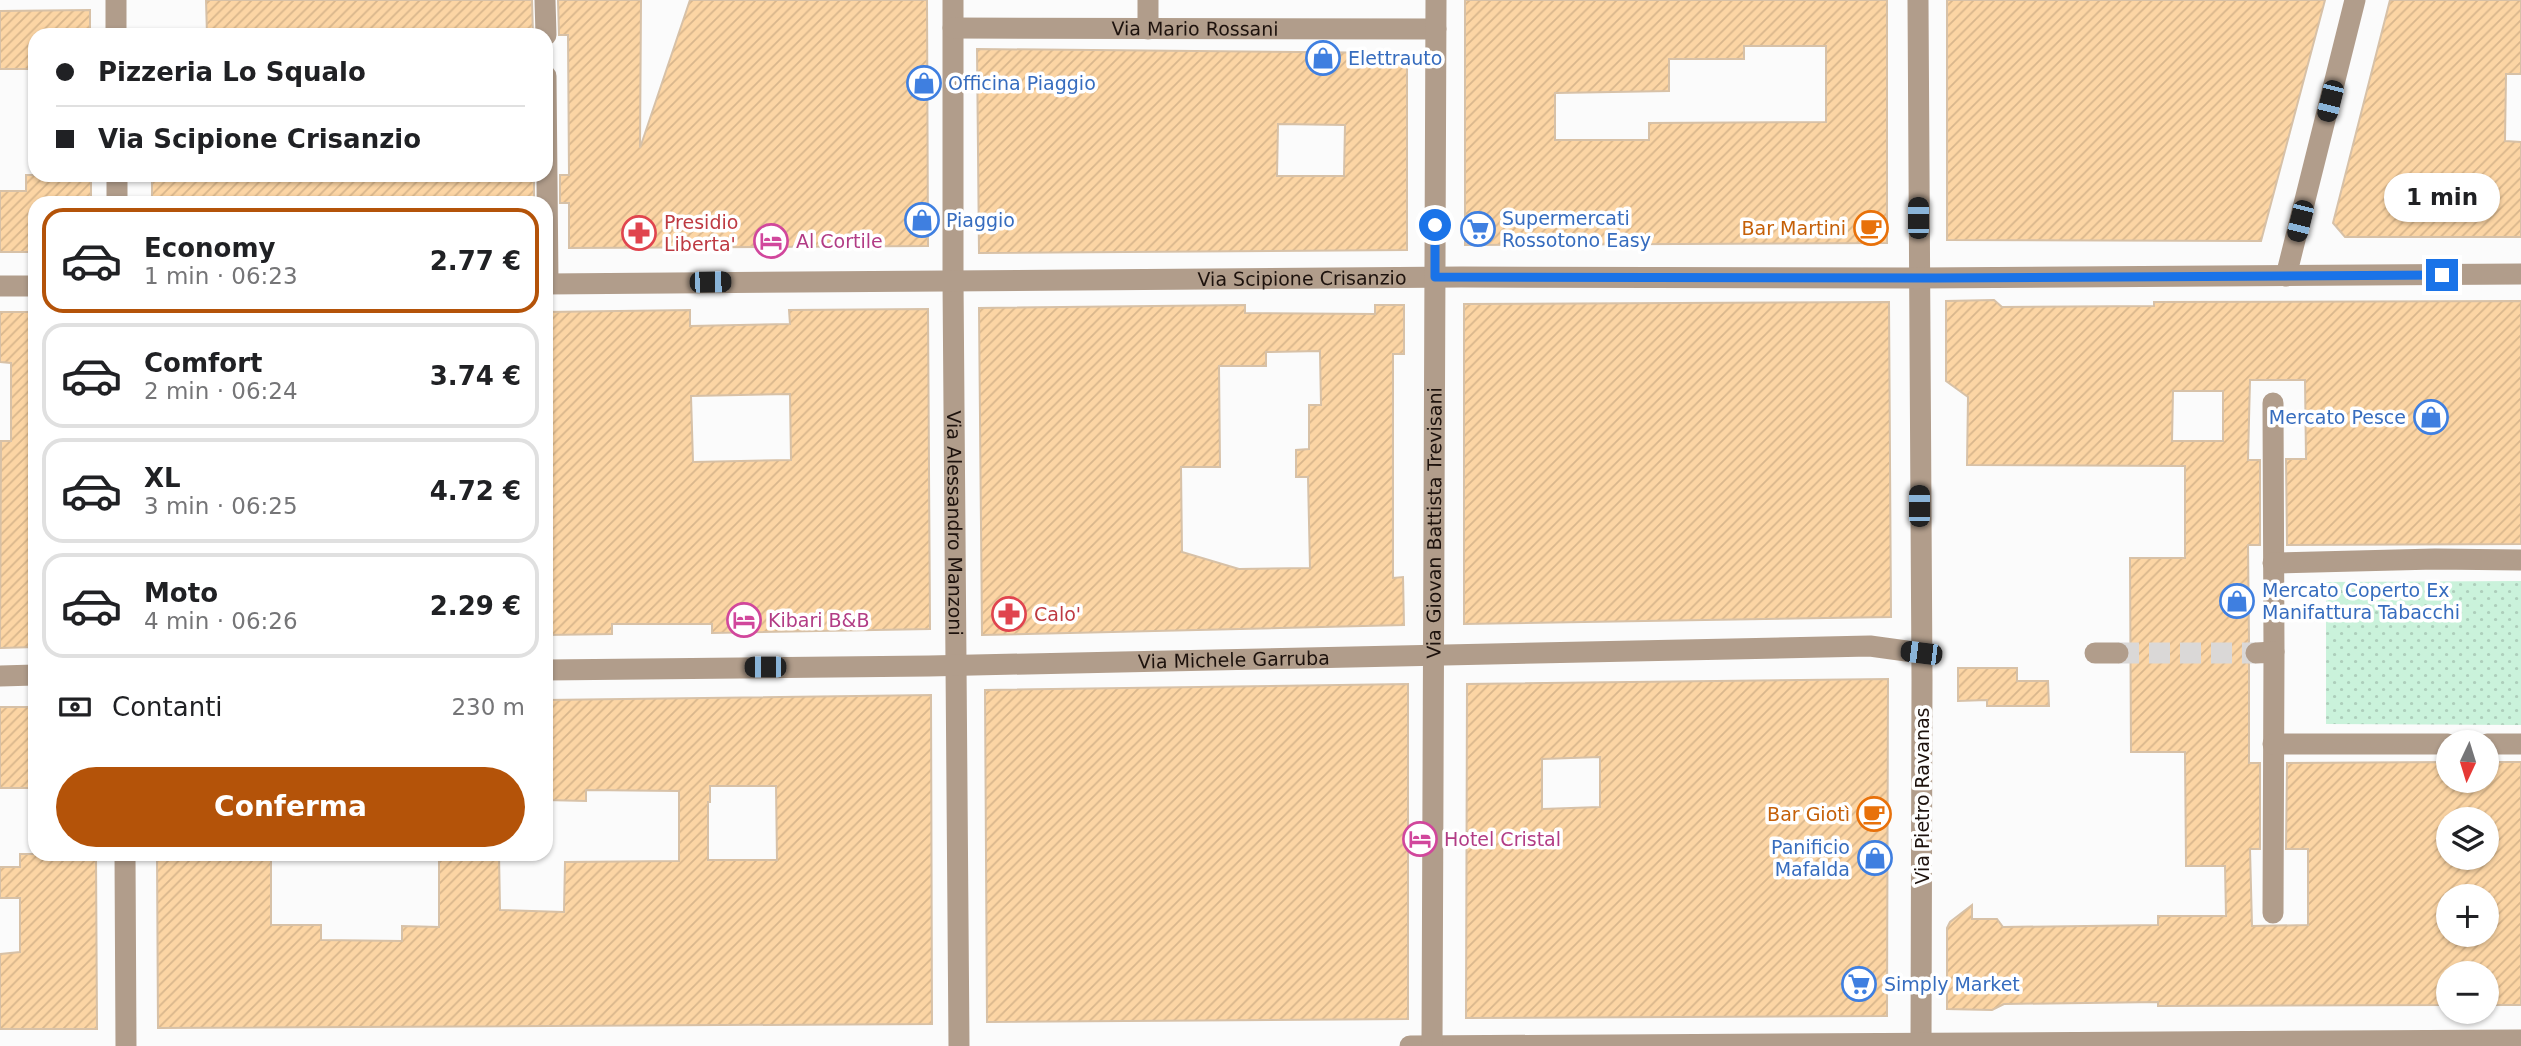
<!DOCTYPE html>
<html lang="it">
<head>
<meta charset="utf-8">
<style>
	:root { --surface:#fff; --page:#f2f2f2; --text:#202124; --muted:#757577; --line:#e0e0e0; --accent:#b45309 }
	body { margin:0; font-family:"DejaVu Sans",sans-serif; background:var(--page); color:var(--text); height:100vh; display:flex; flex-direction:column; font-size:26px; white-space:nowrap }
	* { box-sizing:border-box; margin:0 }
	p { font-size:23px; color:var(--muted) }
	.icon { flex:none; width:38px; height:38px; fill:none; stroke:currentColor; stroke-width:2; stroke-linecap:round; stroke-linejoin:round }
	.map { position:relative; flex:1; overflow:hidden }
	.side { position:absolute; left:28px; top:196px; width:525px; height:665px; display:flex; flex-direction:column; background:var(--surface); border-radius:21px; box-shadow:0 2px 5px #0004 }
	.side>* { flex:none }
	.hud { position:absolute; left:28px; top:28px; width:525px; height:154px; border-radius:21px; box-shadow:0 2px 5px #0004; display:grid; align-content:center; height:154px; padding:0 28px; background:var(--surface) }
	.needle { width:46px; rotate:184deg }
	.controls { position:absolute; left:2436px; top:730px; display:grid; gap:14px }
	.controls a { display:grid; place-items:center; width:63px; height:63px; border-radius:50%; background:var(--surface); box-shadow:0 2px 5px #0004; font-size:35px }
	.end { position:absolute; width:32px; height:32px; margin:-16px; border:9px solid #1a73e8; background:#fff; box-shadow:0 0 0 4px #fff }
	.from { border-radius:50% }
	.bubble { position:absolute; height:49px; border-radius:24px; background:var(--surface); box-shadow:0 2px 5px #0004; font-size:23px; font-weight:700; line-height:49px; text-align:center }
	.car { position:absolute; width:21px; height:42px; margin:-21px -10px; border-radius:9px; box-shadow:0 0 5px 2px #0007; background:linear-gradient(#222 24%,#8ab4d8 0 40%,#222 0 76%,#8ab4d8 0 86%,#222 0) }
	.hud b { display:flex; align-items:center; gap:24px; height:66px; font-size:26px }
	.hud b+b { border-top:2px solid var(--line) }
	.hud i { width:18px; height:18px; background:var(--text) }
	ul { padding:12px 0 0; list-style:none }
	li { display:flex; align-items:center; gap:21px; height:105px; margin:0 14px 10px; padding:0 14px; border:4px solid var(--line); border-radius:21px }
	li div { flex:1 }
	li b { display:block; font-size:26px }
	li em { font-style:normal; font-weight:700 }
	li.current { border-color:var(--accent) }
	li>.icon { width:63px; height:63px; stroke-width:1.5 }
	.pay { display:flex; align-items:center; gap:18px; height:77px; padding:0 28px; font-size:26px }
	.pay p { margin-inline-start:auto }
	.action { display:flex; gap:14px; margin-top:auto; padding:14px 28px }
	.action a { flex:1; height:80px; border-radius:42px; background:var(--accent); color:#fff; font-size:28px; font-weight:700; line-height:80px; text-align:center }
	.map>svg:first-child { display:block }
	.park { fill:url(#park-dots) }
	.building { fill:url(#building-hatch); stroke:#d7c1a7; stroke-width:2; fill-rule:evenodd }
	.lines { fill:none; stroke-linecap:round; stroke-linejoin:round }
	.minor-tunnel { stroke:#dad8d7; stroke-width:21; stroke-dasharray:21 10; stroke-linecap:butt }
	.minor { stroke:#b19d8b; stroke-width:21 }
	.route { stroke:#1a73e8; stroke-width:9 }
	.labels { text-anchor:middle; stroke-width:7; stroke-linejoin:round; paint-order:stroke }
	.street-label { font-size:19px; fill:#1d120d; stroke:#fff }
	.shop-label { font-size:19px; fill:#366cbe; stroke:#fff; text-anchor:start }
	.health-label { font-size:19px; fill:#be3a42; stroke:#fff; text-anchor:start }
	.food-label { font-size:19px; fill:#c56008; stroke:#fff; text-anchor:end }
	.hotel-label { font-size:19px; fill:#b23c85; stroke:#fff; text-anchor:start }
</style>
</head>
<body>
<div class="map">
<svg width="2521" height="1046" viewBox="0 0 2521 1046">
	<defs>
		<pattern id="park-dots" width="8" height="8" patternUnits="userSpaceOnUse" patternTransform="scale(1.75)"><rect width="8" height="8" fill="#caf2db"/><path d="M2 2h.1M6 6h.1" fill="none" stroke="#adcebb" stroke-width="1.8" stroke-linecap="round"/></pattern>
		<pattern id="building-hatch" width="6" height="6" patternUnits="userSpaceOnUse" patternTransform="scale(1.75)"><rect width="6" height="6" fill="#fcd5a4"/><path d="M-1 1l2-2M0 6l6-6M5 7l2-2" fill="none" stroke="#d8b68c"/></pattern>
	</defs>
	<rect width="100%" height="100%" fill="#fbfbfb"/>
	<path class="park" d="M 2521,581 L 2521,725 L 2326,724 L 2326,582 Z"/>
	<g class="building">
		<path d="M 206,0 L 532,0 L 533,35 L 207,35 Z"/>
		<path d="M 558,0 L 641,0 L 640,148 L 690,0 L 927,0 L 928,246 L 569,248 L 569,203 L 560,203 L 560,175 L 569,175 L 568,35 L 559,35 Z"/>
		<path d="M 1465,0 L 1887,0 L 1887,243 L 1465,245 ZM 1744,46 L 1826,46 L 1826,122 L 1649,123 L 1649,140 L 1555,140 L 1555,93 L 1669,91 L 1669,59 L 1744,59 Z"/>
		<path d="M 1947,0 L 2325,0 L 2261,241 L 1947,240 Z"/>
		<path d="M 2390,0 L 2521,0 L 2521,74 L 2506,74 L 2505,141 L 2521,142 L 2521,237 L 2345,237 L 2333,223 Z"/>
		<path d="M 90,10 L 90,35 L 35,35 L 35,69 L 0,69 L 0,11 Z"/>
		<path d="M 977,49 L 1407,53 L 1407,250 L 979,253 ZM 1278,124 L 1345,125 L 1344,176 L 1277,176 Z"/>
		<path d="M 26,175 L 91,175 L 91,203 L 35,203 L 35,252 L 0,252 L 0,191 L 26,191 Z"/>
		<rect x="152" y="175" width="382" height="28"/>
		<path d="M 1994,300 L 2002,307 L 2154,306 L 2154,302 L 2521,301 L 2521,544 L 2287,545 L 2286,459 L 2306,459 L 2305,380 L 2250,380 L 2248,460 L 2260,460 L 2260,545 L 2248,545 L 2249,642 L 2243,653 L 2249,664 L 2249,763 L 2260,763 L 2260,849 L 2250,849 L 2252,926 L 2308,925 L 2308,849 L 2286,849 L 2287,763 L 2448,762 L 2448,780 L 2487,780 L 2487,762 L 2521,762 L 2521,1005 L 2487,1005 L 2487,973 L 2448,973 L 2448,1005 L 2158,1006 L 2158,1002 L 2004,1004 L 1992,1010 L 1947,1009 L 1947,928 L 1950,922 L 1972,905 L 1972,919 L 1997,919 L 2003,927 L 2158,925 L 2158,916 L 2226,916 L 2225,866 L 2186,866 L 2185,752 L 2131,752 L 2130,558 L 2185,558 L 2185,466 L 1967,465 L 1968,397 L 1946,381 L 1946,301 ZM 2173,391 L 2223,391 L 2223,441 L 2172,441 ZM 2448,819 L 2487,819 L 2487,858 L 2448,858 ZM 2448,896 L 2487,896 L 2487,934 L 2448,934 Z"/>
		<path d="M 1889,302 L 1891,617 L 1464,624 L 1464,304 Z"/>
		<path d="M 1245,305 L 1245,313 L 1375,314 L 1375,305 L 1404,305 L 1404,354 L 1393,354 L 1393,578 L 1403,577 L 1404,625 L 982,635 L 979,308 ZM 1320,351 L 1321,405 L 1309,405 L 1309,449 L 1296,450 L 1296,477 L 1308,477 L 1310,568 L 1239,569 L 1182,552 L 1181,467 L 1220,467 L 1219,366 L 1266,366 L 1266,352 Z"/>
		<path d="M 928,309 L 930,629 L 712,633 L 712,624 L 612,624 L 612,634 L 546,635 L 546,312 L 690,310 L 690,326 L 790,324 L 789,310 ZM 790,394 L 791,460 L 693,462 L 691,396 Z"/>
		<path d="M 0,312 L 35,312 L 35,647 L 0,648 L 1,441 L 11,441 L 11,363 L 0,362 Z"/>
		<path d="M 1958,668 L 2017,668 L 2017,681 L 2048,681 L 2049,706 L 1987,706 L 1987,700 L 1958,701 Z"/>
		<path d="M 1888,679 L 1887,1016 L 1466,1018 L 1467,684 ZM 1600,757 L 1600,807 L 1542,809 L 1542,759 Z"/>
		<path d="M 1408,684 L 1408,1019 L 987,1022 L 985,690 Z"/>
		<path d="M 931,695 L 932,1024 L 158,1028 L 157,854 L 271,854 L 271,925 L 321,925 L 321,940 L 402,941 L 402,926 L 439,927 L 439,854 L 499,854 L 500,910 L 564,912 L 565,862 L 679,861 L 679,791 L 586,790 L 586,801 L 546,800 L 546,700 ZM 710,786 L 776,786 L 777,860 L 708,860 L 708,802 L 710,802 Z"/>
		<rect x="0" y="707" width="35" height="81"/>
		<path d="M 20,854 L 96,854 L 97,1029 L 0,1029 L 0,954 L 20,952 L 20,898 L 0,898 L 0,867 L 20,867 Z"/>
	</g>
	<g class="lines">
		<path class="minor-tunnel" d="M 2118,653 L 2256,653"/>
		<g class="minor">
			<path d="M 116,0 L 116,35"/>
			<path d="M 545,0 L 546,35"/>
			<path id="s1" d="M 953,0 L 953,280 L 959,1046"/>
			<path d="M 1148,0 L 1148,29"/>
			<path d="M 1918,0 L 1922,680 L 1921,1046"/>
			<path id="s2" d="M 953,28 L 1436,29"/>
			<path d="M 546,76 L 548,284"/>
			<path d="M 117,175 L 117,203"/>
			<path d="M 2286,276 L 2355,0"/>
			<path id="s3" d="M 546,284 L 1461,277 L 1918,278 L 2521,274"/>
			<path d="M 0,286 L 35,286"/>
			<path d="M 2273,403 L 2274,652"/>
			<path d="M 2273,563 L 2435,559 L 2521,560"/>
			<path d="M 2095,653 L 2118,653"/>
			<path d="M 2256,653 L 2274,652 L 2273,913"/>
			<path id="s4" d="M 546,670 L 929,666 L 1870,646 L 1921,653"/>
			<path d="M 0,676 L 35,675"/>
			<path d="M 2273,744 L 2448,744"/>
			<path d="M 2487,744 L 2521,744"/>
			<path d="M 125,854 L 126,1046"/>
			<path d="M 1410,1046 L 2521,1040"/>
			<path id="s5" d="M 1432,1046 L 1436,0"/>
		</g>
	</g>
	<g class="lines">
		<path class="route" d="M 1435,225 L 1435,277 L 1936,278 L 2442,275"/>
	</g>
	<defs>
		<g id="shop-ring" transform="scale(1.75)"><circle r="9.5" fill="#fff" stroke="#3f7fe0" stroke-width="1.5"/><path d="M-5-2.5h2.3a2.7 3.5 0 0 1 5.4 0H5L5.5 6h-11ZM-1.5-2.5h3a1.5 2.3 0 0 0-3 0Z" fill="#3f7fe0"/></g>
		<g id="cafe-ring" transform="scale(1.75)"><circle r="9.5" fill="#fff" stroke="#e8710a" stroke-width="1.5"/><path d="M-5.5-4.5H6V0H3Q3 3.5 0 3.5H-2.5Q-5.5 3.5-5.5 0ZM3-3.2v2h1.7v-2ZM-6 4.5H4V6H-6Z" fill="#e8710a"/></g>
		<g id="supermarket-ring" transform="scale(1.75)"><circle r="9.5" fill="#fff" stroke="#3f7fe0" stroke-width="1.5"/><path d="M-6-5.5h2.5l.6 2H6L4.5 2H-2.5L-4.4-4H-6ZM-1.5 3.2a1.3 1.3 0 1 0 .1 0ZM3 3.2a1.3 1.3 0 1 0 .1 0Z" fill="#3f7fe0"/></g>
		<g id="pharmacy-ring" transform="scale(1.75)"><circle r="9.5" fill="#fff" stroke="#e0444e" stroke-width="1.5"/><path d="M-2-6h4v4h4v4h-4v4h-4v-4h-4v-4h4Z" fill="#e0444e"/></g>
		<g id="hotel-ring" transform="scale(1.75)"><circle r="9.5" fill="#fff" stroke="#d1479c" stroke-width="1.5"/><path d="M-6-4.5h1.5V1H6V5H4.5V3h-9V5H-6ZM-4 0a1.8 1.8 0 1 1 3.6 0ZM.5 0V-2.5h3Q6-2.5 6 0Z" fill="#d1479c"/></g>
	</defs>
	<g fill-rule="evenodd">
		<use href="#shop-ring" x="1323" y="58"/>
		<use href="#shop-ring" x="924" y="83"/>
		<use href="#shop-ring" x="922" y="220"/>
		<use href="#cafe-ring" x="1871" y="228"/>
		<use href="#supermarket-ring" x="1478" y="229"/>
		<use href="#pharmacy-ring" x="639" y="233"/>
		<use href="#hotel-ring" x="771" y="241"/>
		<use href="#shop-ring" x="2431" y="417"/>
		<use href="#shop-ring" x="2237" y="601"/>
		<use href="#pharmacy-ring" x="1009" y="614"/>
		<use href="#hotel-ring" x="744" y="620"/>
		<use href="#cafe-ring" x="1874" y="814"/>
		<use href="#hotel-ring" x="1420" y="839"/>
		<use href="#shop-ring" x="1875" y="858"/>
		<use href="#supermarket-ring" x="1859" y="984"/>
	</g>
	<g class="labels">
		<g class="street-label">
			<text dy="7" stroke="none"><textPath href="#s2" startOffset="242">Via Mario Rossani</textPath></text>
			<text dy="7" stroke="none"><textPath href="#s3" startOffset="756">Via Scipione Crisanzio</textPath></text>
			<text dy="7" stroke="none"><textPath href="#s1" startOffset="523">Via Alessandro Manzoni</textPath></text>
			<text dy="7" stroke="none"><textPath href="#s5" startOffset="523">Via Giovan Battista Trevisani</textPath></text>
			<text dy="7" stroke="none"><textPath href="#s4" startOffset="688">Via Michele Garruba</textPath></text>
			<text transform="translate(1922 796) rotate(-90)" y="7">Via Pietro Ravanas</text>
		</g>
		<g class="shop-label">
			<text x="1348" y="65">Elettrauto</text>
			<text x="948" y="90">Officina Piaggio</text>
			<text x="1502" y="225">Supermercati<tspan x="1502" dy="22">Rossotono Easy</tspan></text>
			<text x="946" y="227">Piaggio</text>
			<text x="2406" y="424" text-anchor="end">Mercato Pesce</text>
			<text x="2262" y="597">Mercato Coperto Ex<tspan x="2262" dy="22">Manifattura Tabacchi</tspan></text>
			<text x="1850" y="854" text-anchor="end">Panificio<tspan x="1850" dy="22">Mafalda</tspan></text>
			<text x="1884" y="991">Simply Market</text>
		</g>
		<g class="health-label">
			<text x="664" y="229">Presidio<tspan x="664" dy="22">Liberta'</tspan></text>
			<text x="1034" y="621">Calo'</text>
		</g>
		<g class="food-label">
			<text x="1846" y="235">Bar Martini</text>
			<text x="1850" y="821">Bar Giotì</text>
		</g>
		<g class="hotel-label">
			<text x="796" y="248">Al Cortile</text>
			<text x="768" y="627">Kibari B&amp;B</text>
			<text x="1444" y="846">Hotel Cristal</text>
		</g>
	</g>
</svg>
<div class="controls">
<a><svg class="needle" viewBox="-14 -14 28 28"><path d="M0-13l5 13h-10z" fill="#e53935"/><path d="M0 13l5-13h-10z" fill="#757577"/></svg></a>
<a><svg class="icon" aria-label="layers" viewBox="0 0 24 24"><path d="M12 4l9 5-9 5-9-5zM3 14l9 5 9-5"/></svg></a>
<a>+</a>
<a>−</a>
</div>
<i class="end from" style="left:1435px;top:225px"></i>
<i class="end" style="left:2442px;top:275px"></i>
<div class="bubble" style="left:2384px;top:173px;width:116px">1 min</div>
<i class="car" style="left:2330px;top:101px;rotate:194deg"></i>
<i class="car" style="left:1918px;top:218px;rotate:0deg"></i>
<i class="car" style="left:2300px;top:221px;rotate:194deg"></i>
<i class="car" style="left:710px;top:282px;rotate:89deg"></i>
<i class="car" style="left:1919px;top:506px;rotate:0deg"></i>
<i class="car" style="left:1921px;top:653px;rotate:277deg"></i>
<i class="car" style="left:765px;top:667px;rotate:270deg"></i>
<div class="hud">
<b><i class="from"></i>Pizzeria Lo Squalo</b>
<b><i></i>Via Scipione Crisanzio</b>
</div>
<section class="side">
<ul>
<li class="current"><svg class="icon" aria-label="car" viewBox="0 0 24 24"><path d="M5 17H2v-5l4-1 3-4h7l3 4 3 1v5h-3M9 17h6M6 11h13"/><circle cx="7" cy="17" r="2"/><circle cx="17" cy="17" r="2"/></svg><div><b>Economy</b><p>1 min · 06:23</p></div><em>2.77 €</em></li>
<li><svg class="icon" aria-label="car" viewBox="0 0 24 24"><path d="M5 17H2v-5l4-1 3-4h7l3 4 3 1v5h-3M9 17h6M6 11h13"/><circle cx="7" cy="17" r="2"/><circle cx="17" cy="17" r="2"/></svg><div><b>Comfort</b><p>2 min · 06:24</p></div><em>3.74 €</em></li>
<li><svg class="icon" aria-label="car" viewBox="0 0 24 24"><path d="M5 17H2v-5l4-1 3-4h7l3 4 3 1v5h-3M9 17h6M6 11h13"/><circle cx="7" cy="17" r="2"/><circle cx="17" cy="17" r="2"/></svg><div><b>XL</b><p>3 min · 06:25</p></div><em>4.72 €</em></li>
<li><svg class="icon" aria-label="car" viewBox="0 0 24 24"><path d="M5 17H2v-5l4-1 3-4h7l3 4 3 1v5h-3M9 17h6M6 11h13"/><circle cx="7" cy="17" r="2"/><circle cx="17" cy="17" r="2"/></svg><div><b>Moto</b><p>4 min · 06:26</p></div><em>2.29 €</em></li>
</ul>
<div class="pay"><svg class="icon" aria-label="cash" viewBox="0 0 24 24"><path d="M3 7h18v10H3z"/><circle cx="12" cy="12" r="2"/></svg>Contanti<p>230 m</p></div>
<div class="action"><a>Conferma</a></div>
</section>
</div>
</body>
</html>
